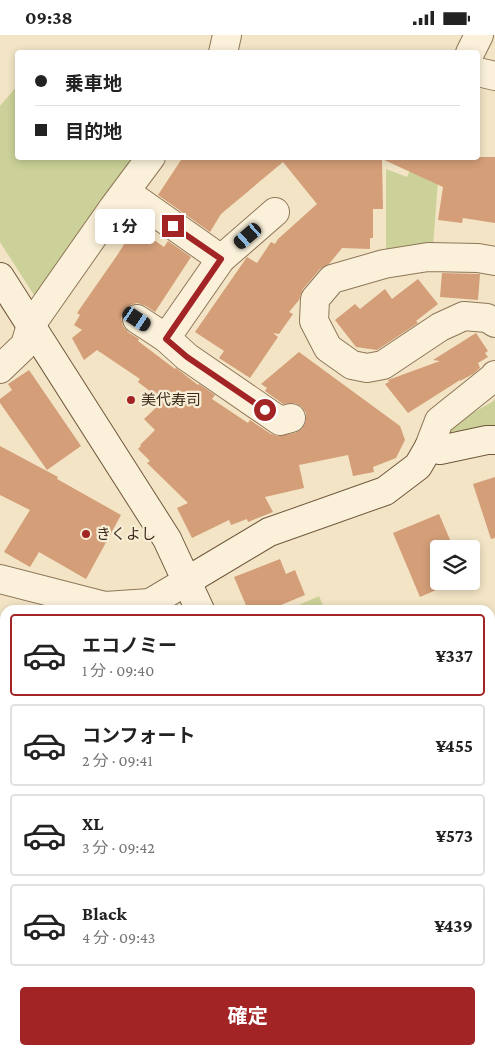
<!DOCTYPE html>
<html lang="ja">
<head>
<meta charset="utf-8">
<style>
	:root { --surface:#fff; --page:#f6f6f6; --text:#222; --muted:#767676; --line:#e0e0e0; --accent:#a32425 }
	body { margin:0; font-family:"Crimson Pro","Noto Sans JP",serif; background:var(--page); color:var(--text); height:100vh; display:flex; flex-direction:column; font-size:19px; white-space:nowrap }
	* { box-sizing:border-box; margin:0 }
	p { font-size:16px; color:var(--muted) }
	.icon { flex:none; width:28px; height:28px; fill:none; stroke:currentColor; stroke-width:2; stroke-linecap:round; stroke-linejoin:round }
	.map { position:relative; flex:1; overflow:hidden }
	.sheet { position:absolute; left:0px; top:570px; width:495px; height:450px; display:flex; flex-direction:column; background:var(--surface); border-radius:15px 15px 0 0; box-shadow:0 2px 8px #0003 }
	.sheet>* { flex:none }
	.guide { position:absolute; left:15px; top:15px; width:465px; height:110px; border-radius:5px; box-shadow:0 2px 8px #0003; display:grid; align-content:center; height:110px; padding:0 20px; background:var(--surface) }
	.fabs { position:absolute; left:430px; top:505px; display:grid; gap:10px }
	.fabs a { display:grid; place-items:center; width:50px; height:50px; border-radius:5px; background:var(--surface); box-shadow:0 2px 8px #0003; font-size:25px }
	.end { position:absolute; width:22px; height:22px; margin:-11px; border:6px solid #a32425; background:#fff; box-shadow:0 0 0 2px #fff }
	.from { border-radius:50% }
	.bubble { position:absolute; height:35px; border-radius:5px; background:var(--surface); box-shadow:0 2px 8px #0003; font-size:16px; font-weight:700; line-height:35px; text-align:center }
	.car { position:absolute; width:15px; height:30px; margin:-15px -8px; border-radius:6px; box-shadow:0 0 4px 1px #0007; background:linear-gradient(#222 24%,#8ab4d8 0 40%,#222 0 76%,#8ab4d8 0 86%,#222 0) }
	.guide b { display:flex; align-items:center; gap:18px; height:48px; font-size:19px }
	.guide b+b { border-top:1px solid var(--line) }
	.guide i { width:12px; height:12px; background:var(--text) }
	ul { padding:9px 0 0; list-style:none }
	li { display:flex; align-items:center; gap:15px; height:82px; margin:0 10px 8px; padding:0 10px; border:2px solid var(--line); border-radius:5px }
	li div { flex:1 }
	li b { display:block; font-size:19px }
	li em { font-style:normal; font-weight:700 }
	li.selected { border-color:var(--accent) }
	li>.icon { width:45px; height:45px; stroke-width:1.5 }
	.primary-button { display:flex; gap:10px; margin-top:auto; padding:10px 20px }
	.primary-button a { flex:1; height:58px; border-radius:5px; background:var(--accent); color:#fff; font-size:20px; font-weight:700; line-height:58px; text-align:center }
	.status { display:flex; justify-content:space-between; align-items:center; height:35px; padding:0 25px; background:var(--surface); direction:ltr }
	.status svg { height:14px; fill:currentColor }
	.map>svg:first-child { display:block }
	.green { fill:#cbd198 }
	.building { fill:#d39e78 }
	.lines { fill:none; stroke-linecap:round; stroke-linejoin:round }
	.street-casing { stroke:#8f7659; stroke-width:30 }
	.secondary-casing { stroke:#71573c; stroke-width:30 }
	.street { stroke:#fbf1da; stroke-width:28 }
	.secondary { stroke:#fbf1da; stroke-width:28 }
	.route { stroke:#a32425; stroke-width:6 }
	.poi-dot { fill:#a32425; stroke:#f8eed6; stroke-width:2 }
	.labels { text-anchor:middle; stroke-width:4.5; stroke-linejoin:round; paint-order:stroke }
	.poi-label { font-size:15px; fill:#3e2d1e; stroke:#f8eed6; text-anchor:start }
</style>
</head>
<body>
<div class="status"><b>09:38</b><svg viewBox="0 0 49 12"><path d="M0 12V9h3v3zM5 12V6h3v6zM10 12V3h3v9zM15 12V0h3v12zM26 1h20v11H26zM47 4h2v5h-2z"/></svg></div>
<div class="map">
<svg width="495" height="1020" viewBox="0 0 495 1020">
	<rect width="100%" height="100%" fill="#f2e4c5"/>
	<g class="green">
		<path d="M 17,51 L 18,122 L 140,123 L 39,259 L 34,260 L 0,207 L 0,71 Z"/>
		<path d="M 411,133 L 438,146 L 433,211 L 386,216 L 386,134 L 407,142 Z"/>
		<path d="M 495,364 L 495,391 L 451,397 L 450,391 L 492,367 Z"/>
		<path d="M 319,561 L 325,575 L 288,575 Z"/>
	</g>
	<g class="building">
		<path d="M 183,122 L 495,122 L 495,188 L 463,183 L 462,188 L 438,185 L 443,152 L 382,124 L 383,174 L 373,174 L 373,203 L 370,203 L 370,214 L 342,213 L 329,229 L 320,234 L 303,254 L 299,265 L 289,277 L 293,279 L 279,299 L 273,298 L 278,302 L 250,343 L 219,323 L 224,316 L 195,297 L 247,222 L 257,228 L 271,207 L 275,209 L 278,204 L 317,169 L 283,127 L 221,179 L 210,197 L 158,160 Z"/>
		<path d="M 135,192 L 164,212 L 168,206 L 191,222 L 155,277 L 146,271 L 137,268 L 130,270 L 124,276 L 121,283 L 123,291 L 128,297 L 139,304 L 138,306 L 175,334 L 176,333 L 198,350 L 199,349 L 215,360 L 212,364 L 248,388 L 250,385 L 271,399 L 278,401 L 295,398 L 302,394 L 306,386 L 306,378 L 302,372 L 295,368 L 283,369 L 265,356 L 267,353 L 261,349 L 299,317 L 400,391 L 405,405 L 396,423 L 373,432 L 374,437 L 353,441 L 348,420 L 299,430 L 304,453 L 265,462 L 273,477 L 248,487 L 247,484 L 231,490 L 229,485 L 192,503 L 177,473 L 188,468 L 147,428 L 150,426 L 138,414 L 141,411 L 140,410 L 155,395 L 144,384 L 163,366 L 138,347 L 140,344 L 97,315 L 84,325 L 72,303 L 82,295 L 74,290 L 80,280 L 77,278 L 118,219 Z"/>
		<path d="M 442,238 L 480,239 L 478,265 L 440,262 Z"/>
		<path d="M 418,244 L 438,269 L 416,286 L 418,288 L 377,315 L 356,312 L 335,285 L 355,269 L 360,274 L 385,254 L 392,264 Z"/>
		<path d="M 476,298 L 488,316 L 485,318 L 488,322 L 478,328 L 480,333 L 473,339 L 460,346 L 460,345 L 408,378 L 385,349 L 389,347 L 388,345 L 440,326 L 433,325 Z"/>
		<path d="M 29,335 L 81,411 L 47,435 L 0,368 L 0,364 L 12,355 L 8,349 Z"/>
		<path d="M 0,411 L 58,442 L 57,444 L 121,480 L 86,544 L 39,517 L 30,532 L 4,517 L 30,475 L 0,460 Z"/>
		<path d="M 495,442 L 495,503 L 491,504 L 473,449 Z"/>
		<path d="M 439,479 L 454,514 L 439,514 L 439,546 L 457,546 L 420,562 L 393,498 Z"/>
		<path d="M 280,524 L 286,539 L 295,535 L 305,560 L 269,575 L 248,575 L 234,542 Z"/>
	</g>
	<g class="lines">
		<g class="street-casing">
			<g id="street">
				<path d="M 223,18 L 227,0"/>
				<path d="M 470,18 L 479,0"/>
				<path d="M 478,37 L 495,41"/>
				<path d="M 126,157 L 221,224"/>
				<path d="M 495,226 L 478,223 L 428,222 L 384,229 L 332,244 L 315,264 L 314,286 L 328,313 L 352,330 L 367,333 L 383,330 L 440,292 L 464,281 L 487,283 L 495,288"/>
				<path d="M 137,284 L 166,303 L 187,322 L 280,386 L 291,383"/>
				<path d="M 166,303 L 221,224 L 275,177"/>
				<path d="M 0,334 L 25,310 L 31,290 L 113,173 L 151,122"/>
				<path d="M 429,412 L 439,386 L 494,342 L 495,340"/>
				<path d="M 0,544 L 105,571 L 150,568 L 187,546"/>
				<path d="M 490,1000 L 495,1004"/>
			</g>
		</g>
		<g class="secondary-casing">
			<g id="secondary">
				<path d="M 0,242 L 167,504 L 200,575"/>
				<path d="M 187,546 L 269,497 L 385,456 L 418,431 L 429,412 L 440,415 L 487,405 L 495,405"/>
				<path d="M 336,1015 L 337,1020"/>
			</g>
		</g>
		<use href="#street" class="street"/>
		<use href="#secondary" class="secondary"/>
	</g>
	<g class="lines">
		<path class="route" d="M 173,191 L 221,224 L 166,304 L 187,322 L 265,375"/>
	</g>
	<g class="poi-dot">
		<circle cx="131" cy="365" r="5"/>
		<circle cx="86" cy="499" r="5"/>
	</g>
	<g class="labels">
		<g class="poi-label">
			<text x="141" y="370">美代寿司</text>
			<text x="96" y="504">きくよし</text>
		</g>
	</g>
</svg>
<div class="fabs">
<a><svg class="icon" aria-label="layers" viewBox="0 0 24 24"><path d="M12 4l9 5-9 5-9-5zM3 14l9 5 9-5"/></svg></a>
</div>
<i class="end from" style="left:265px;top:375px"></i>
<i class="end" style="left:173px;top:191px"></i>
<div class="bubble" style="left:95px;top:174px;width:60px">1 分</div>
<i class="car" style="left:248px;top:201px;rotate:229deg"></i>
<i class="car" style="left:137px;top:284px;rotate:124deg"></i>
<div class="guide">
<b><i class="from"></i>乗車地</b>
<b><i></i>目的地</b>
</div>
<section class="sheet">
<ul>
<li class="selected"><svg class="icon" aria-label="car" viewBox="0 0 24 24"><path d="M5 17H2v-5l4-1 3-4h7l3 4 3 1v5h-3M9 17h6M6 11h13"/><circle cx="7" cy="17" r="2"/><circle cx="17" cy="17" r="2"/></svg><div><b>エコノミー</b><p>1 分 · 09:40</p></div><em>¥337</em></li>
<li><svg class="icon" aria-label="car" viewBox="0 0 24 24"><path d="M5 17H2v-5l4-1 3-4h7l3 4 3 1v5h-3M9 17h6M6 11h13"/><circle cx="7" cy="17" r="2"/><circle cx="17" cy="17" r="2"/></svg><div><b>コンフォート</b><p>2 分 · 09:41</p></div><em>¥455</em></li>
<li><svg class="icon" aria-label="car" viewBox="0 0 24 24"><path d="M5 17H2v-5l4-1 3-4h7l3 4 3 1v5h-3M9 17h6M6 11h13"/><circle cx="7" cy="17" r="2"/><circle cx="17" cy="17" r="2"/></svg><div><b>XL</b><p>3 分 · 09:42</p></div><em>¥573</em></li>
<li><svg class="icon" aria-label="car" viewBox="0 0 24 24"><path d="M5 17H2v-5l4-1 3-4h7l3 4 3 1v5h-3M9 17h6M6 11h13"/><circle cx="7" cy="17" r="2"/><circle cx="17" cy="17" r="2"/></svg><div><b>Black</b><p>4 分 · 09:43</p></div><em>¥439</em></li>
</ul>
<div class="primary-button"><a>確定</a></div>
</section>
</div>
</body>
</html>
